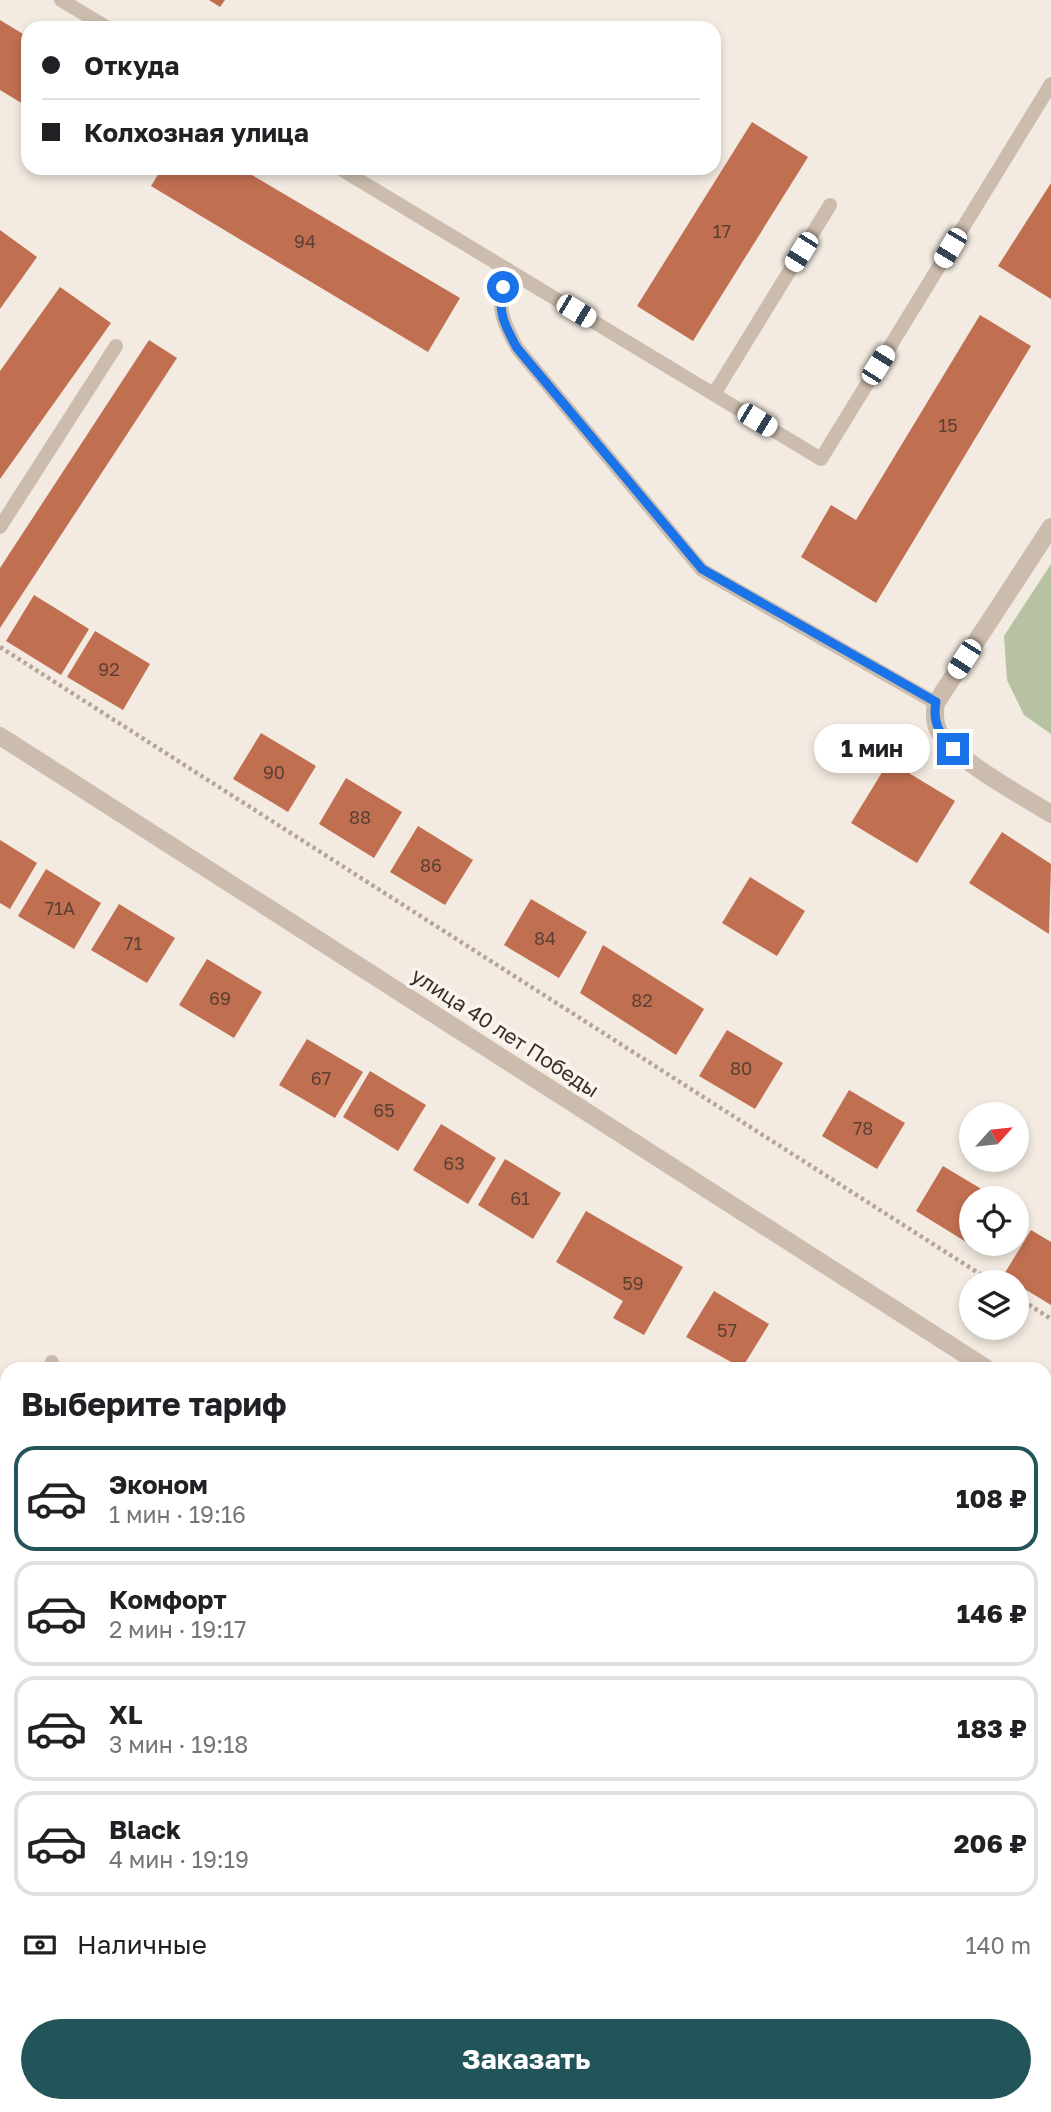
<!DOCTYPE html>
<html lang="ru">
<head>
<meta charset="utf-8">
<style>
	:root { --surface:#fff; --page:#f2f2f2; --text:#202124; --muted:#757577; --line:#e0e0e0; --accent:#22555a }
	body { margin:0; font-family:"Golos Text",sans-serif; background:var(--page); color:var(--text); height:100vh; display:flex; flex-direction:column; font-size:26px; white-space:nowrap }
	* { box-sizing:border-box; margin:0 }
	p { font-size:23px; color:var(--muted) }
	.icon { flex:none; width:38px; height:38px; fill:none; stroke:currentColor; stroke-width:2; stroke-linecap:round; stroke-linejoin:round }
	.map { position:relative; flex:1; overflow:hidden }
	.drawer { position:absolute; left:0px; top:1362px; width:1052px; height:751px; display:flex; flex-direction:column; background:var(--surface); border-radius:21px 21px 0 0; box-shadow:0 4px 10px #0003 }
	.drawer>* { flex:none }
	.hud { position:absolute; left:21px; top:21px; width:700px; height:154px; border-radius:21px; box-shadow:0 4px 10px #0003; display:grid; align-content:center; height:154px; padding:0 21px; background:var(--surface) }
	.needle { width:46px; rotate:63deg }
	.buttons { position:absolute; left:959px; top:1102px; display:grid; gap:14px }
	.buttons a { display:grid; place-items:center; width:70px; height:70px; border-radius:50%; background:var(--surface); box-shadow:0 4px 10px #0003; font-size:35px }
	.end { position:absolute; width:32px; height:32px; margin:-16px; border:9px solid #1a73e8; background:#fff; box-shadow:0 0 0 4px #fff }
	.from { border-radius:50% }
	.bubble { position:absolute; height:49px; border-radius:24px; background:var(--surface); box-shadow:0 4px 10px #0003; font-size:23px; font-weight:700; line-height:49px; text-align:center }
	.car { position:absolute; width:21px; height:42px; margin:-21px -10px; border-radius:9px; box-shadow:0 0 5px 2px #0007; background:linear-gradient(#fff 24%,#345 0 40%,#fff 0 76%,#345 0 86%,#fff 0) }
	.hud b { display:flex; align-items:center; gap:24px; height:66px; font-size:26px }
	.hud b+b { border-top:2px solid var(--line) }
	.hud i { width:18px; height:18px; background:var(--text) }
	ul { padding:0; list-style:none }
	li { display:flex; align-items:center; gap:21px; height:105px; margin:0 14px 10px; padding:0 7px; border:4px solid var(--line); border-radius:21px }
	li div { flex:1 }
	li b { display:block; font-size:26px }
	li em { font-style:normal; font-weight:700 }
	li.active { border-color:var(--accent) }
	li>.icon { width:63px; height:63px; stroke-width:1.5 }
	h2 { padding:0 21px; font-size:32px; line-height:84px }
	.pay { display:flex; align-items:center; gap:18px; height:77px; padding:0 21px; font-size:26px }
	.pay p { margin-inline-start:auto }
	.button { display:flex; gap:14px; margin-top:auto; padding:14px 21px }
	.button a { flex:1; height:80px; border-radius:42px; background:var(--accent); color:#fff; font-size:28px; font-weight:700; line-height:80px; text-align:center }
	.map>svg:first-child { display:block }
	.green { fill:#b6c2a1 }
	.building { fill:#c16f51 }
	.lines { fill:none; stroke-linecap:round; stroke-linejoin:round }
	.path { stroke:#b7a697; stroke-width:4.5; stroke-dasharray:3.5 3.5; stroke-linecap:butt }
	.service { stroke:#cbbcad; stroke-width:14 }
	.minor { stroke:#cbbcad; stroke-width:18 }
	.tertiary { stroke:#cbbcad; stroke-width:18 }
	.route { stroke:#1a73e8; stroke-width:9 }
	.labels { text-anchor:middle; stroke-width:7; stroke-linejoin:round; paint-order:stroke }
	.number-label { font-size:18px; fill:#5c4034 }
	.street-label { font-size:21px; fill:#3a302b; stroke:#faf5ee }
</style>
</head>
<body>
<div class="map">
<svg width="1051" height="2112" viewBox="0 0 1051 2112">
	<rect width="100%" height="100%" fill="#f3ebe1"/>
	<path class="green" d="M 1051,564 L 1051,734 L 1024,715 L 1007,680 L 1004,636 Z"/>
	<g class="building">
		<path d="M 209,0 L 225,0 L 220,7 Z"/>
		<path d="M 0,20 L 28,37 L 28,107 L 0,90 Z"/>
		<path d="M 752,122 L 808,157 L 693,341 L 637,306 Z"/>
		<path d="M 162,168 L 240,168 L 460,298 L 428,352 L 151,186 Z"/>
		<path d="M 1051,183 L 1051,299 L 998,266 Z"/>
		<path d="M 0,230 L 37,257 L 0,309 Z"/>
		<path d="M 60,287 L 111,323 L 0,479 L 0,371 Z"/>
		<path d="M 980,315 L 1031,346 L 876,603 L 801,557 L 831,505 L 856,520 Z"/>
		<path d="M 149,340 L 177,358 L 0,628 L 0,568 Z"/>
		<path d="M 34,595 L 89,629 L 61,675 L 6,641 Z"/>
		<path d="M 95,631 L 150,664 L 123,710 L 67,677 Z"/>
		<path d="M 261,733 L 316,766 L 288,812 L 233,779 Z"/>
		<path d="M 889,761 L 955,801 L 917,863 L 851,823 Z"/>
		<path d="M 346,778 L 402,812 L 374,858 L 319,824 Z"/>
		<path d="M 418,826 L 473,860 L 445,905 L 390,872 Z"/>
		<path d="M 1002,832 L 1051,864 L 1049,934 L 969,883 Z"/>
		<path d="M 0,840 L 37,863 L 10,909 L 0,903 Z"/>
		<path d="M 46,869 L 101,903 L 74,949 L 18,916 Z"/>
		<path d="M 750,877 L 805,911 L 777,956 L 722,923 Z"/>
		<path d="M 531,899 L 587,932 L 559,978 L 504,945 Z"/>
		<path d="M 119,904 L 175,938 L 147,983 L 91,950 Z"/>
		<path d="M 603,945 L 704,1009 L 676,1055 L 580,993 Z"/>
		<path d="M 207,959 L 262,992 L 234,1038 L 179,1005 Z"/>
		<path d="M 727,1030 L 783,1063 L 755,1109 L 699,1076 Z"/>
		<path d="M 307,1039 L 363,1072 L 335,1118 L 279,1085 Z"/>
		<path d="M 370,1071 L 426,1105 L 398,1151 L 343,1117 Z"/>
		<path d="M 849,1090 L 905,1123 L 877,1169 L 822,1136 Z"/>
		<path d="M 441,1124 L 496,1158 L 468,1204 L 413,1170 Z"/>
		<path d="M 505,1159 L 561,1193 L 533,1239 L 478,1205 Z"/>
		<path d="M 943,1166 L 998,1199 L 971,1199 L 971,1245 L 916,1211 Z"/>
		<path d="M 586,1211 L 683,1267 L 644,1335 L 613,1318 L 623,1301 L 556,1262 Z"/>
		<path d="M 1031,1230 L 1051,1242 L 1051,1305 L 1003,1276 Z"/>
		<path d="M 714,1291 L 769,1324 L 742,1368 L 686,1337 Z"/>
		<path d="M 800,1362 L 812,1368 L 796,1368 Z"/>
		<path d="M 1051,1577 L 1051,1605 L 1045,1601 L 1045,1588 Z"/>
		<path d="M 655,2105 L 747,2105 L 745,2112 L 683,2112 Z"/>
		<path d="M 767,2105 L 859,2105 L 857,2112 L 765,2112 Z"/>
		<path d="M 877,2105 L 894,2105 L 922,2112 L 876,2112 Z"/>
	</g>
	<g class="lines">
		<g class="path">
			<path d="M 0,647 L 994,1283"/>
			<path d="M 1017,1297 L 1051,1319"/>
			<path d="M 0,1706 L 7,1706"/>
		</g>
		<g class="service">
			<path d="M 61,0 L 108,28"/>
			<path d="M 339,168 L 821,459 L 1051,84"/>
			<path d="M 507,269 C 498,308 498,312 517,348 L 702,570 L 936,703"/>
			<path d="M 714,394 L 830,205"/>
			<path d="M 0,527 L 116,346"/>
			<path d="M 49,1368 L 52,1362"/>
			<path d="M 0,1476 L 7,1469"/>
		</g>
		<g class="minor">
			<path d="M 1051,527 L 936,703 C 934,714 934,724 940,734 C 959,762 1021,795 1051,814"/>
			<path d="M 0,2074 L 7,2075"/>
			<path d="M 191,2105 L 232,2112"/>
		</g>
		<g class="tertiary">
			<path d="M 0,736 L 986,1368"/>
			<path d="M 1045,1406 L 1051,1410"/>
		</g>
	</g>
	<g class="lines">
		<path class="route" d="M 503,287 C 497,312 505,326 517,348 L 702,569 L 936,702 C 932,723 940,734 953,749"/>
	</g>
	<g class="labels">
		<g class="number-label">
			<text x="722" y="238">17</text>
			<text x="305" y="248">94</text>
			<text x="948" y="432">15</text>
			<text x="109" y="676">92</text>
			<text x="274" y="779">90</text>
			<text x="360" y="824">88</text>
			<text x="431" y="872">86</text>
			<text x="60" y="915">71А</text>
			<text x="545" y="945">84</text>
			<text x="133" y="950">71</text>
			<text x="220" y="1005">69</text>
			<text x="642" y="1007">82</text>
			<text x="741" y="1075">80</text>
			<text x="321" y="1085">67</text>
			<text x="384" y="1117">65</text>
			<text x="863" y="1135">78</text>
			<text x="454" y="1170">63</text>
			<text x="520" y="1205">61</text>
			<text x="633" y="1290">59</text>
			<text x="727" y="1337">57</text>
		</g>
		<g class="street-label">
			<text transform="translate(505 1033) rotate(33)" y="7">улица 40 лет Победы</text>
		</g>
	</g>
</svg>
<div class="buttons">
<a><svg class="needle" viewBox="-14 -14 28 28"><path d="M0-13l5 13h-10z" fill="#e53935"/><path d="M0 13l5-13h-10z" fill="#757577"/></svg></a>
<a><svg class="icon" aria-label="locate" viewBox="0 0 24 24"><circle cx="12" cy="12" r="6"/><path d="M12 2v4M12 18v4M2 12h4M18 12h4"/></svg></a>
<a><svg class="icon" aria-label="layers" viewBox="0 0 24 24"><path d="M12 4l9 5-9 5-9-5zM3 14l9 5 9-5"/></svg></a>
</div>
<i class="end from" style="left:503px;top:287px"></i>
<i class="end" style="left:953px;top:749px"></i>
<div class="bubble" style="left:814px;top:724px;width:116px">1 мин</div>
<i class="car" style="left:950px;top:248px;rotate:211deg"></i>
<i class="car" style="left:801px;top:252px;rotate:212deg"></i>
<i class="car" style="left:576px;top:311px;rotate:121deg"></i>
<i class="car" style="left:878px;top:365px;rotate:32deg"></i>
<i class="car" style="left:757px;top:420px;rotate:121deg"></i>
<i class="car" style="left:964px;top:659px;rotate:213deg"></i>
<div class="hud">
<b><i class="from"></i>Откуда</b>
<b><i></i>Колхозная улица</b>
</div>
<section class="drawer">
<h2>Выберите тариф</h2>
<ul>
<li class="active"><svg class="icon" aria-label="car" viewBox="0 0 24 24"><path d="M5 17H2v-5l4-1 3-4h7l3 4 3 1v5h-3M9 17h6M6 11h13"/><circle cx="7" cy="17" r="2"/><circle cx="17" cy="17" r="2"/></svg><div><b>Эконом</b><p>1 мин · 19:16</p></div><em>108 ₽</em></li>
<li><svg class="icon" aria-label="car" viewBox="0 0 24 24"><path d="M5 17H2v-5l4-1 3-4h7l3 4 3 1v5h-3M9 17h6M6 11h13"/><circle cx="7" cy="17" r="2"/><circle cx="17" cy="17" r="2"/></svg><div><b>Комфорт</b><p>2 мин · 19:17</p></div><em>146 ₽</em></li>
<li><svg class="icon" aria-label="car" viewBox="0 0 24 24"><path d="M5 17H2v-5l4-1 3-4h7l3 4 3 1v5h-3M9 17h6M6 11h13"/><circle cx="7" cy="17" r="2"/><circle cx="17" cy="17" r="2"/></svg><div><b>XL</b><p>3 мин · 19:18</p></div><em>183 ₽</em></li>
<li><svg class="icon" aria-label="car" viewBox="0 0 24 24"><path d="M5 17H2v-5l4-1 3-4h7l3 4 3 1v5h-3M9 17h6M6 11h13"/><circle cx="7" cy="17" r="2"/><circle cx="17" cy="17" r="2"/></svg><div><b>Black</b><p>4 мин · 19:19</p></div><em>206 ₽</em></li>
</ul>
<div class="pay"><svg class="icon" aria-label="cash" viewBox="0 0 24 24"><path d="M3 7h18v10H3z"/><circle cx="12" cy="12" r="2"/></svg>Наличные<p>140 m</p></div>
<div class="button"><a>Заказать</a></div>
</section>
</div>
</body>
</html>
